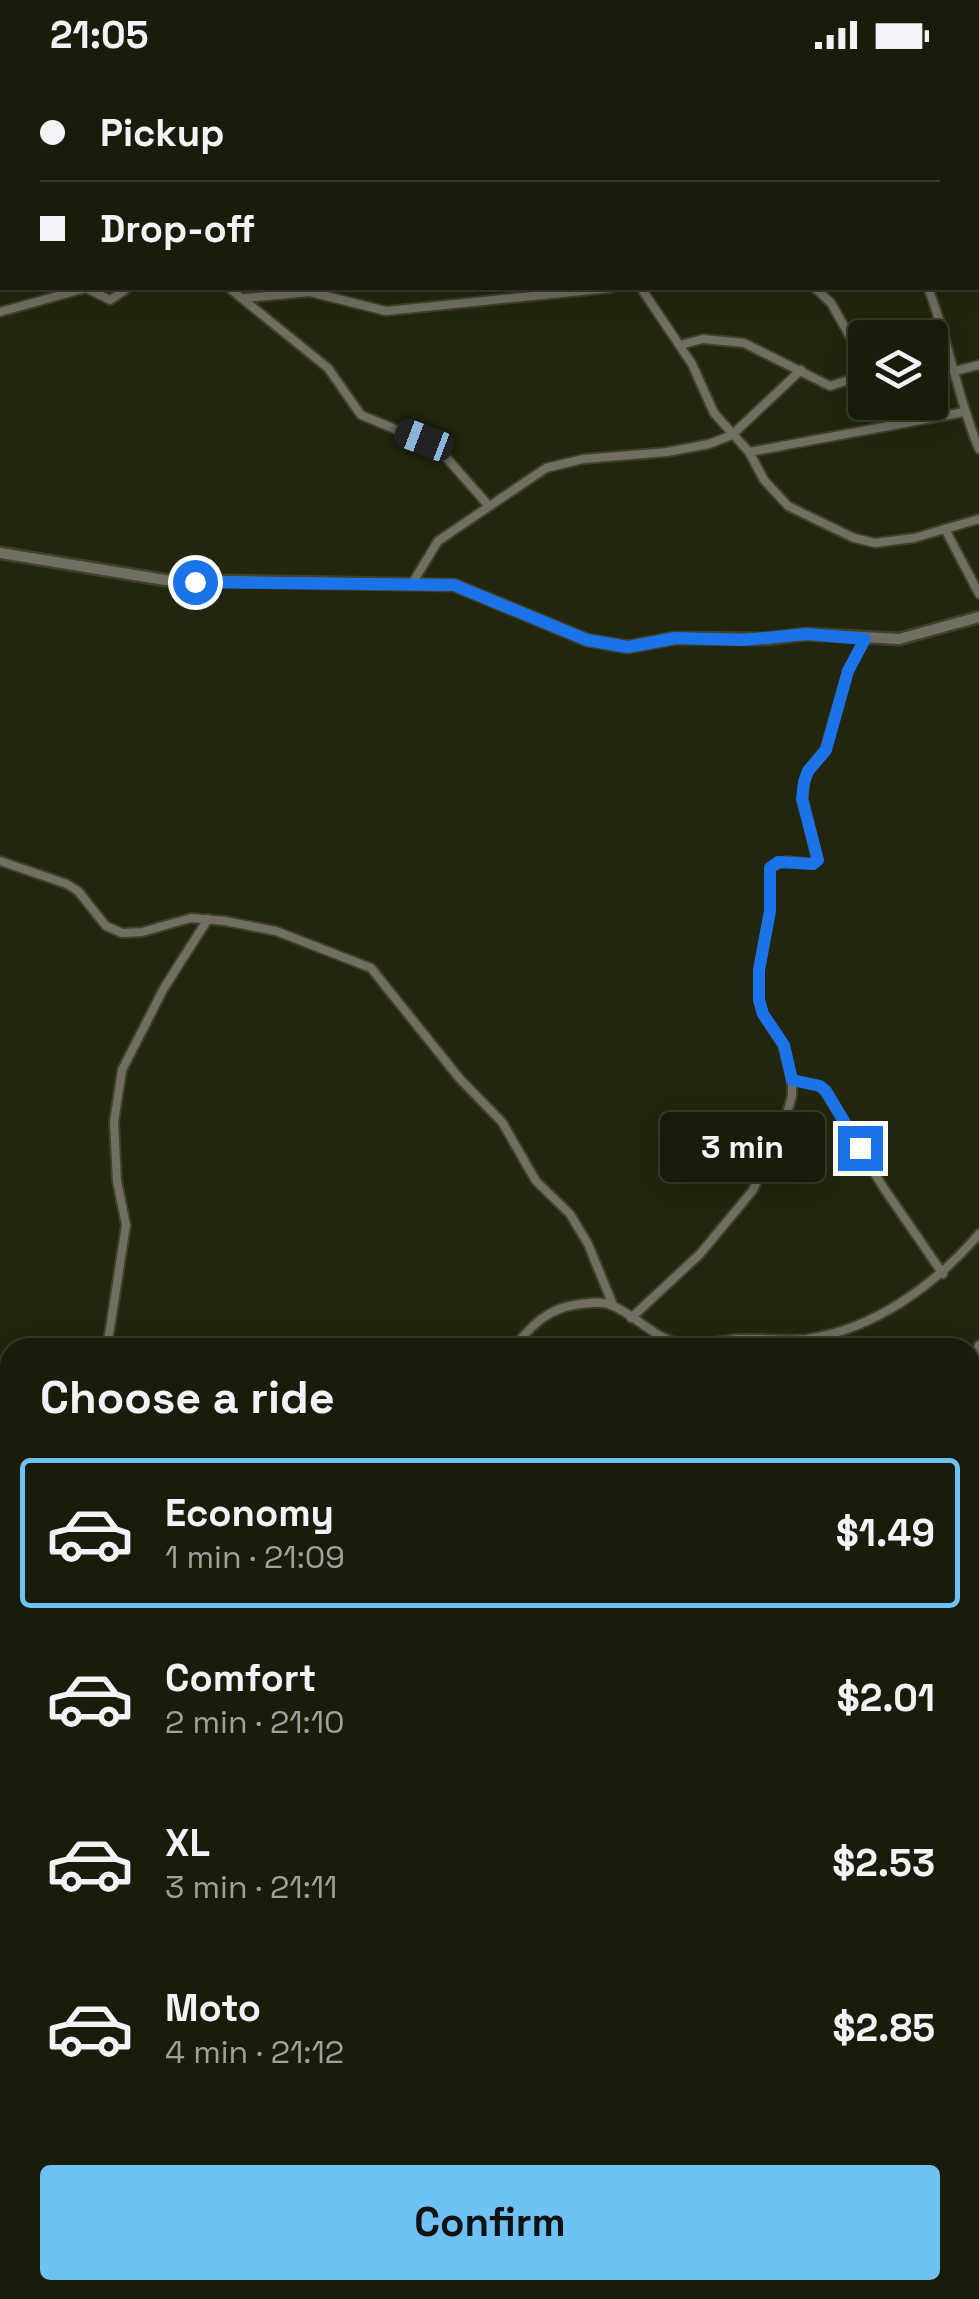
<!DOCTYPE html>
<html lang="en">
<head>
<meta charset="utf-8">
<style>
	:root { --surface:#1a1c0a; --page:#232513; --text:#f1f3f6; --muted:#9fa19c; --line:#383a2b; --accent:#6dc2f3 }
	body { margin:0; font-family:"Space Grotesk",sans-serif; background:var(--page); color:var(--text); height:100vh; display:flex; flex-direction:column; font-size:38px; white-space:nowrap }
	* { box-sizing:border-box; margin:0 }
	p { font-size:32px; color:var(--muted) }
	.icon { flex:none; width:55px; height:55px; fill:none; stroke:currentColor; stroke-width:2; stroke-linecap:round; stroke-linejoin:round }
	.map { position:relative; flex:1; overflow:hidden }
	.details { position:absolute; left:0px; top:1268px; width:980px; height:962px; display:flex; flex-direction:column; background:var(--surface); border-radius:30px 30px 0 0; box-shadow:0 5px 25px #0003,0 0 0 2px var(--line) }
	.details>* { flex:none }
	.top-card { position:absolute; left:0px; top:0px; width:980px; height:220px; box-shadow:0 5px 25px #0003,0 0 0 2px var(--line); display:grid; align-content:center; height:220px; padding:0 40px; background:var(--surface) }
	.tools { position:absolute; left:848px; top:250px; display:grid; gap:20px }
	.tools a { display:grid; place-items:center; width:100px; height:100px; border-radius:10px; background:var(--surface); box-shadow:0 5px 25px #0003,0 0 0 2px var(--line); font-size:50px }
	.end { position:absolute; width:45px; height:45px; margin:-22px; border:12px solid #1a73e8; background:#fff; box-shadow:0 0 0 5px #fff }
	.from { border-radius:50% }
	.bubble { position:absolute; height:70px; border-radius:10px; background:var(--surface); box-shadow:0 5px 25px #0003,0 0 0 2px var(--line); font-size:32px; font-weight:600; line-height:70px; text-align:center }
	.car { position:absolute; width:30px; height:60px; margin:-30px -15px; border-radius:12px; box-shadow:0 0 8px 2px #0007; background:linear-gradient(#222 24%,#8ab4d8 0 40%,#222 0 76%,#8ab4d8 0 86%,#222 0) }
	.top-card b { display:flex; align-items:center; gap:35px; height:95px; font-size:38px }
	.top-card b+b { border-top:2px solid var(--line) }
	.top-card i { width:25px; height:25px; background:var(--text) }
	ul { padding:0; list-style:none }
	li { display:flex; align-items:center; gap:30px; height:150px; margin:0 20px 15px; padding:0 20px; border:5px solid transparent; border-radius:10px }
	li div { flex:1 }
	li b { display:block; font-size:38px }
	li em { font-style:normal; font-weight:600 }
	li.on { border-color:var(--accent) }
	li>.icon { width:90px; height:90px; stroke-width:1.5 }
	h2 { padding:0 40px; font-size:45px; line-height:120px }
	.cta { display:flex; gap:20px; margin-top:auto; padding:20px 40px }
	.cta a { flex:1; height:115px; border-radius:10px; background:var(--accent); color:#111; font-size:40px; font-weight:600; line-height:115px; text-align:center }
	.status { display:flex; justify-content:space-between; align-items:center; height:70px; padding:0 50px; background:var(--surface); direction:ltr }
	.status svg { height:28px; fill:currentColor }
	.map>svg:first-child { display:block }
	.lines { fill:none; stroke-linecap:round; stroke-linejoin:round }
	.minor-casing { stroke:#3e412b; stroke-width:12 }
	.tertiary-casing { stroke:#3e412b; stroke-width:15 }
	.minor { stroke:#726e62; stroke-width:8 }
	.tertiary { stroke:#726e62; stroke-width:10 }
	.route { stroke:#1a73e8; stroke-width:12 }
</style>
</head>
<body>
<div class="status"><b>21:05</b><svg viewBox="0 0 49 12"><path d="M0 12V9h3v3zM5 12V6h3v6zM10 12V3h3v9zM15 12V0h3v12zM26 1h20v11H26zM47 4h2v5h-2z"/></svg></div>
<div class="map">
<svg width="979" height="2229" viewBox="0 0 979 2229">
	<rect width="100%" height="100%" fill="#23260e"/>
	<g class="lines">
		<g class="minor-casing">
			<g id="minor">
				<path d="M 444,0 L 447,2"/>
				<path d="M 873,0 L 875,2"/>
				<path d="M 967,0 L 970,2"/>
				<path d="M 978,10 L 979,11"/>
				<path d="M 0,102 L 2,103"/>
				<path d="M 229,218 L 328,298 L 361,345 L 436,376 L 489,436"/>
				<path d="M 641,218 L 692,294 L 714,343 L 749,382 L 764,410 L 788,436 L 854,468 L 875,473 L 914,468 L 979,449"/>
				<path d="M 815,218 L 831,233 L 865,293"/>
				<path d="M 928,218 C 949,270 957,327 979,379"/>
				<path d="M 245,228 L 310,222 L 386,241 L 611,218"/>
				<path d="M 0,242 L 86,218 L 110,230 L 128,218"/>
				<path d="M 680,275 L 703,269 L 744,273 L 830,316 L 865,305"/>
				<path d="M 955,301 L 979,295"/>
				<path d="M 883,332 L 891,355"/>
				<path d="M 749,382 L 964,342"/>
				<path d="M 945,459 L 979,524"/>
				<path d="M 413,512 L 438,471 L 546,398 L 583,389 L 667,382 L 709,374 L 732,365 L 801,300"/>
				<path d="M 0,791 L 67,814 L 78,821 L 106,856 L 122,863 L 142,862 L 191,848 L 225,851 L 276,861 L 371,898 L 460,1009 L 502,1052 L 536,1111 L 570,1144 L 588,1174 L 613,1235"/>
				<path d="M 792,1010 L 820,1016 L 825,1021 L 883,1117 L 943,1204"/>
				<path d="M 631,1248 L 700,1184 L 753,1120 L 768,1086 L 780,1067 L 792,1026 L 792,1010 L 783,975 L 763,944 L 759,930 L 759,900 L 770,841 L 770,797 L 786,791 L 813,794 L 817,790 L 803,729 L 804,713 L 808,701 L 825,680 L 848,601 L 865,569"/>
				<path d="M 107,1278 L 126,1155 L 117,1111 L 114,1052 L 122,1000 L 164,918 L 208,849"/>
				<path d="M 513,1278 C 533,1254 549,1237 581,1234 C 591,1233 602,1231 611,1235 C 634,1244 652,1266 677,1273 C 697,1278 718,1270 738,1269 C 760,1268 784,1271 806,1269 C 874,1260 936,1214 979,1164"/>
				<path d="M 970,1301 L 979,1275"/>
				<path d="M 970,1450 L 970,1486"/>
				<path d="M 0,1471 L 10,1460"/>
				<path d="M 970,1602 L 979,1613"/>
				<path d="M 0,1689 L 10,1686"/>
				<path d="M 970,1799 L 979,1804"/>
				<path d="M 0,1813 L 10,1808"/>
				<path d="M 0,1912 L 10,1910"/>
				<path d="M 970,2091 L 979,2100"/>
				<path d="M 0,2129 L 10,2139"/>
				<path d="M 115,2220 L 127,2229"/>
				<path d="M 184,2220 L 197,2229"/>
				<path d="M 535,2220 L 541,2229"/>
				<path d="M 37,2229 L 44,2220"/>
			</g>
		</g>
		<g class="tertiary-casing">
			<g id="tertiary">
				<path d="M 0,483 L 165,510 L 454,515 L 587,570 L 627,577 L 676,568 L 765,569 L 807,564 L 899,569 L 979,547"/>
				<path d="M 970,1487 L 979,1478"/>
				<path d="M 238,2229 L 246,2220"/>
			</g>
		</g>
		<use href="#minor" class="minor"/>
		<use href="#tertiary" class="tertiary"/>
	</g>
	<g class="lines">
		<path class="route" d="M 195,512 L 454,515 L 587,570 L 628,577 L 676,568 L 742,570 L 807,564 L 865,569 L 848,601 L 826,680 L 808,701 L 804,712 L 802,729 L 818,790 L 813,794 L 778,792 L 770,798 L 770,841 L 759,900 L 759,930 L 763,944 L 784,975 L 792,1010 L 820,1016 L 826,1021 L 860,1078"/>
	</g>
</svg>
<div class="tools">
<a><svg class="icon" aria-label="layers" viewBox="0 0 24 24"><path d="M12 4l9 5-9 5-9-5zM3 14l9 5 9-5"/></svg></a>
</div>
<i class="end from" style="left:195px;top:512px"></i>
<i class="end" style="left:860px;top:1078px"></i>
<div class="bubble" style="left:660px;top:1042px;width:165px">3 min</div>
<i class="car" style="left:424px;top:370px;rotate:291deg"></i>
<div class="top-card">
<b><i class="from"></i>Pickup</b>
<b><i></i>Drop-off</b>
</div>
<section class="details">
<h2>Choose a ride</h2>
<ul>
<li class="on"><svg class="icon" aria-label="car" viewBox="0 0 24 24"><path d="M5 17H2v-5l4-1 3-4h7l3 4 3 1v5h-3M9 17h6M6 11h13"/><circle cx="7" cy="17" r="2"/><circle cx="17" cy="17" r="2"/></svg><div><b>Economy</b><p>1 min · 21:09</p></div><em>$1.49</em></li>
<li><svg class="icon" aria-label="car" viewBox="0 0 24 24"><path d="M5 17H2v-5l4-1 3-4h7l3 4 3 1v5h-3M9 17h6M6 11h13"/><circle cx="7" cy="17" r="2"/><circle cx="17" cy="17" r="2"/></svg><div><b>Comfort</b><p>2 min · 21:10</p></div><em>$2.01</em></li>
<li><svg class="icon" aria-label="car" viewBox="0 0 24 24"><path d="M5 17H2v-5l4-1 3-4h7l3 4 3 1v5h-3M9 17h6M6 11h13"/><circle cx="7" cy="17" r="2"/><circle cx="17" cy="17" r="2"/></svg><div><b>XL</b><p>3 min · 21:11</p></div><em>$2.53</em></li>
<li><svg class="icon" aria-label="car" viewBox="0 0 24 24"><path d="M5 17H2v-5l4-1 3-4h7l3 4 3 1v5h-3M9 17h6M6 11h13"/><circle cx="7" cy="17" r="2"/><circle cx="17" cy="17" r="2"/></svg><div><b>Moto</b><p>4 min · 21:12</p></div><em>$2.85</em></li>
</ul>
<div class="cta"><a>Confirm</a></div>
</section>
</div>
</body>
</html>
